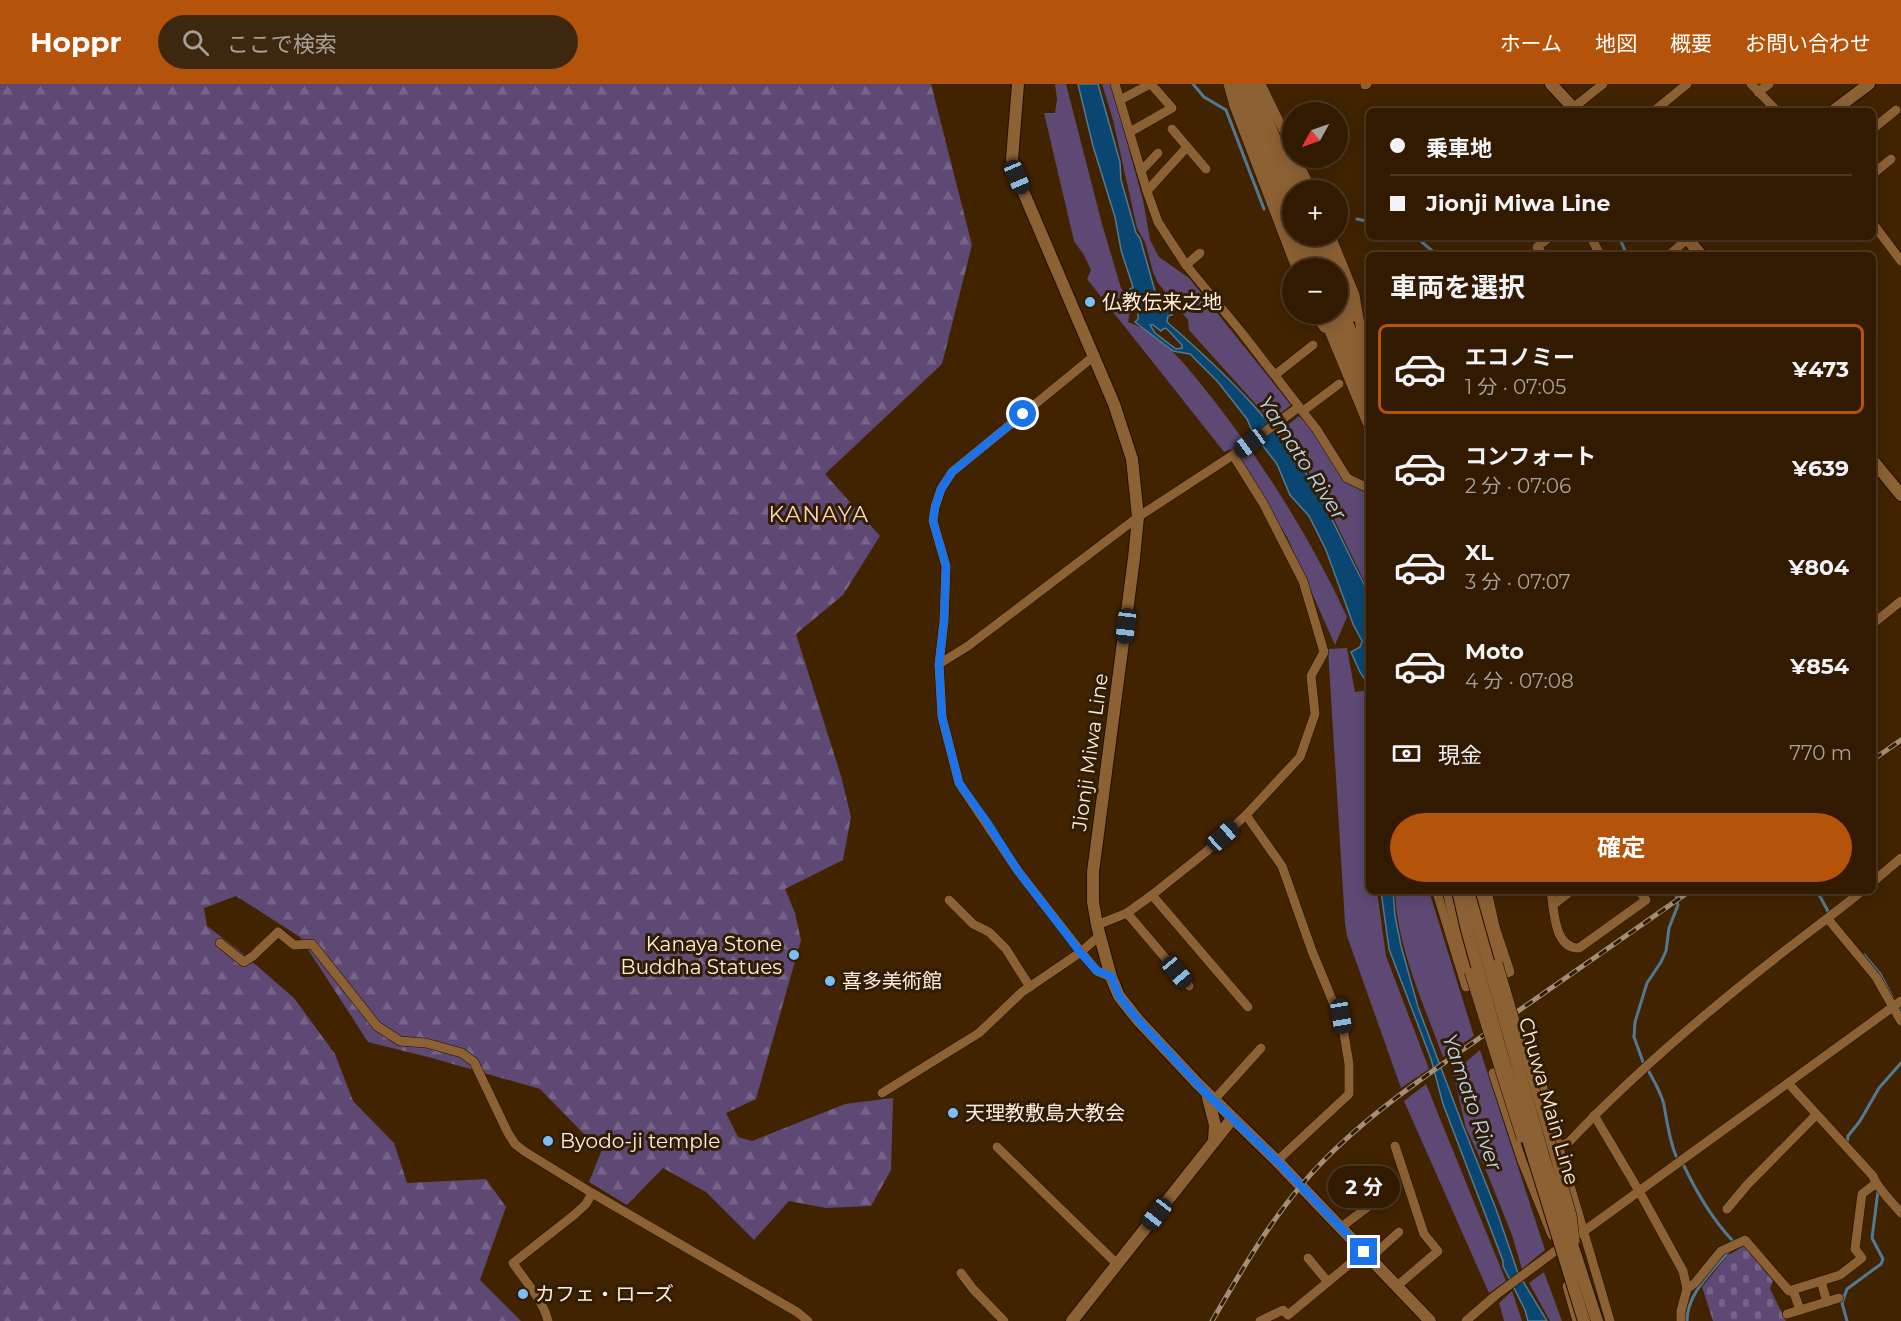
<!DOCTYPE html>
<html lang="ja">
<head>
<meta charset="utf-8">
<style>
	:root { --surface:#311a00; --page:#3d270f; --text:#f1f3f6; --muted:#a8a199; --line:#4c3822; --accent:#b45309 }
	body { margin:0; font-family:Montserrat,"Noto Sans JP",sans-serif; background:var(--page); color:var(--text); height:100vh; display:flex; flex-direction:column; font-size:22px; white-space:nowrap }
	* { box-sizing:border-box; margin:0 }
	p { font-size:20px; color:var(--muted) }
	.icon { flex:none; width:33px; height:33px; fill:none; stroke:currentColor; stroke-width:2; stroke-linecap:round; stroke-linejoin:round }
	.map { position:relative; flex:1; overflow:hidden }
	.details { position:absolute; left:1366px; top:168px; width:510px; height:642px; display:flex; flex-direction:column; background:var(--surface); border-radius:9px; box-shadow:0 3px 15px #0003,0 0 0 2px var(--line) }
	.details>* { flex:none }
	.top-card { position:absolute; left:1366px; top:24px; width:510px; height:132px; border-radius:9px; box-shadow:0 3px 15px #0003,0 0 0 2px var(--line); display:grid; align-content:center; height:132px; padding:0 24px; background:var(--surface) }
	.needle { width:39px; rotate:230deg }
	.controls { position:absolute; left:1282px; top:18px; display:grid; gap:12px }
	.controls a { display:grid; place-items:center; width:66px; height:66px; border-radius:50%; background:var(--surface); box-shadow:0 3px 15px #0003,0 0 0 2px var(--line); font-size:30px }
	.end { position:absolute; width:27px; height:27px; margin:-14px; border:8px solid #1a73e8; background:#fff; box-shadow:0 0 0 3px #fff }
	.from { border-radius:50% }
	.bubble { position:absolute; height:42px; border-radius:21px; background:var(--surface); box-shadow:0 3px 15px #0003,0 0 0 2px var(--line); font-size:20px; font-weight:700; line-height:42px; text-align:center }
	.car { position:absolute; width:18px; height:36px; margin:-18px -9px; border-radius:8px; box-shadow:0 0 4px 2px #0007; background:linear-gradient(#222 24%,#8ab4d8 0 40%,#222 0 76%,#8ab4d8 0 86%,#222 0) }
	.top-card b { display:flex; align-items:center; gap:21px; height:57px; font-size:22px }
	.top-card b+b { border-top:2px solid var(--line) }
	.top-card i { width:15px; height:15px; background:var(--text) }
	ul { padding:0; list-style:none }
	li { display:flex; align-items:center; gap:18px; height:90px; margin:0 12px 9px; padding:0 12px; border:3px solid transparent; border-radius:9px }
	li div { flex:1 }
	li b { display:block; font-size:22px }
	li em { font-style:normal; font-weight:700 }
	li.current { border-color:var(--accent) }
	li>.icon { width:54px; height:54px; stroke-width:1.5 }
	h2 { padding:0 24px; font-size:27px; line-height:72px }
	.pay { display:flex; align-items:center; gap:15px; height:66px; padding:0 24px; font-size:22px }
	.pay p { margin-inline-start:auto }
	.cta { display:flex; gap:12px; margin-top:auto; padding:12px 24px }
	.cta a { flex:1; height:69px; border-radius:36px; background:var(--accent); color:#fff; font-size:24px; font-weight:700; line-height:69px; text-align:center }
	header { display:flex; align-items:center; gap:36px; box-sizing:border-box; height:84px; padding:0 30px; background:var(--accent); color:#fff }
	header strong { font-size:28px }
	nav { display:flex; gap:33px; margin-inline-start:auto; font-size:21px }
	.search { width:420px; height:54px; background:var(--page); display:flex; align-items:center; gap:15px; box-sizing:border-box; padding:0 21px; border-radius:33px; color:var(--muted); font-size:22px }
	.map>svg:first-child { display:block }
	.green { fill:#5d4973 }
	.forest { fill:url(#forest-firs) }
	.cemetery { fill:url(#cemetery-stones) }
	.water { fill:#094772; stroke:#527993; stroke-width:1.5; fill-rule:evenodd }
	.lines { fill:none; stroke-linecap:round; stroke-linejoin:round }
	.stream { stroke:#527993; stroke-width:3 }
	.street-casing { stroke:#220e00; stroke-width:10 }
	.secondary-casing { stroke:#220e00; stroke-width:14 }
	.street { stroke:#8c6134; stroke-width:9 }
	.secondary { stroke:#8c6134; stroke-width:12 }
	.rail-casing { stroke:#a48e76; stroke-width:5 }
	.rail { stroke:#311c04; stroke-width:3; stroke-dasharray:9; stroke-linecap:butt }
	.street-bridge-casing { stroke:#220e00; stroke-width:10; stroke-linecap:butt }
	.secondary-bridge-casing { stroke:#220e00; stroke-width:14; stroke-linecap:butt }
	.street-bridge { stroke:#8c6134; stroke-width:9 }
	.secondary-bridge { stroke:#8c6134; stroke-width:12 }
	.route { stroke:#1a73e8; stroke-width:8 }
	.poi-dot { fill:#7bbef8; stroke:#311c04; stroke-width:2 }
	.labels { text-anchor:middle; stroke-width:6; stroke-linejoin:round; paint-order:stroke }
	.poi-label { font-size:20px; fill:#feefe1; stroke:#311c04; text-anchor:start }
	.street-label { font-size:20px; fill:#feefe1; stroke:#311c04 }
	.water-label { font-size:21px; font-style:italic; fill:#b9d7f2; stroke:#311c04 }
	.quarter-label { font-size:22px; letter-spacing:1.5px; fill:#fdd6b0; stroke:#311c04 }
</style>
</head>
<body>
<header>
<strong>Hoppr</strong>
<div class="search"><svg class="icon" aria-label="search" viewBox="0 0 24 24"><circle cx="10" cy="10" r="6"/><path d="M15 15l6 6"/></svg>ここで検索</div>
<nav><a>ホーム</a><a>地図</a><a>概要</a><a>お問い合わせ</a></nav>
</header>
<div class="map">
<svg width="1901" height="1237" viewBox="0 0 1901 1237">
	<defs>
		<pattern id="forest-firs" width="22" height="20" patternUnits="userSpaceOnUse" patternTransform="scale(1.5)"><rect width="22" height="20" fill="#5d4973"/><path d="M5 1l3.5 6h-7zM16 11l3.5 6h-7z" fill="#756487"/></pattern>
		<pattern id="cemetery-stones" width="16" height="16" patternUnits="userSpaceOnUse" patternTransform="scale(1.5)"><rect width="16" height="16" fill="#5d4973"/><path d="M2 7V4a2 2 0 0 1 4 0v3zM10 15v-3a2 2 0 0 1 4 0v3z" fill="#756487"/></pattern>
	</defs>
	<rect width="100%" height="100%" fill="#412300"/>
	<g class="green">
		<path d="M 1055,0 L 1066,0 L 1102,140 L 1121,204 L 1129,216 L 1130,228 L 1128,238 C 1163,250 1190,286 1212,314 C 1265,382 1311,455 1347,533 L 1335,561 L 1287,453 L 1231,365 L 1224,368 L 1087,195 L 1091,186 L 1084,171 L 1074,157 L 1044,29 L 1055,29 L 1057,15 Z"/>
		<path d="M 1102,0 L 1111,0 L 1143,116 L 1150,156 L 1159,173 L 1189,194 L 1291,321 L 1271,337 L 1189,246 L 1188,236 L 1158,199 L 1153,188 L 1145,158 L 1137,144 L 1113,36 Z"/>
		<path d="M 1299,332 L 1310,344 L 1345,397 L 1369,411 L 1369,507 L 1319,404 L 1280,347 Z"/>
		<path d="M 1347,564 L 1355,608 L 1368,606 L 1370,807 L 1377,807 L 1386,872 L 1429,985 L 1401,1004 L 1347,852 L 1345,839 L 1328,565 Z"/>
		<path d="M 1395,807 L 1429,807 L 1474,952 L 1443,973 C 1424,920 1397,864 1395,807 Z"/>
		<path d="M 1480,966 L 1545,1166 L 1522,1185 L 1512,1151 L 1487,1089 L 1466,1044 L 1453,989 Z"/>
		<path d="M 1426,1000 L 1506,1197 L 1489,1209 L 1404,1017 Z"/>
		<path d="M 1544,1188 L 1562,1237 L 1550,1237 L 1529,1199 Z"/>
		<path d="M 1512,1207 L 1522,1237 L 1504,1237 L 1499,1219 Z"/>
	</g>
	<path class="forest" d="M 0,0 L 931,0 L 972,161 L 942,280 L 825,390 L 880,452 L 843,511 L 796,550 L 841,692 L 851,733 L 843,776 L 785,805 L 795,829 L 801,856 L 756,1015 L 726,1029 L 738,1053 L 752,1057 L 845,1020 L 893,1014 L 891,1086 L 871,1122 L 826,1124 L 789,1117 L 754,1156 L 706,1108 L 663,1084 L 627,1121 L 589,1098 L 603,1063 L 586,1052 L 540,1005 L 432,974 L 368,958 L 300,853 L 236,812 L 204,824 L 207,842 L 241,868 L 294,914 L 335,970 L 353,1017 L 394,1059 L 407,1099 L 486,1095 L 506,1123 L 480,1196 L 521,1237 L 0,1237 Z"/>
	<path class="cemetery" d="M 1744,1162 L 1773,1197 L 1770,1205 L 1786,1237 L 1713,1237 L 1702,1203 L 1728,1171 Z"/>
	<g class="water">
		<path d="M 1078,0 L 1098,0 L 1120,78 L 1121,96 L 1136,149 L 1140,154 L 1158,218 L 1161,222 L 1171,228 L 1172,231 L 1168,232 L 1167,238 C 1224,288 1280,342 1318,409 C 1335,439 1348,470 1364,500 L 1369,513 L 1369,602 L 1360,588 L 1351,568 L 1360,563 L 1362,557 L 1353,540 L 1326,466 L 1309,432 L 1290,411 L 1277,380 L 1253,349 L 1247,335 L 1218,298 L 1190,270 L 1173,267 L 1135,238 L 1138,235 L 1138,226 L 1128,207 L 1133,203 L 1121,166 L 1115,133 L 1093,62 ZM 1150,241 L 1153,241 L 1161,247 L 1163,245 L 1166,244 L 1182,261 L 1182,264 L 1176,265 L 1155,249 Z"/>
		<path d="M 1381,807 L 1393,807 L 1395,832 L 1401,862 L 1418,923 L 1463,1042 L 1496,1125 L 1518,1189 L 1547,1237 L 1528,1237 L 1525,1226 L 1503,1182 L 1503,1177 L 1443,1020 L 1431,975 L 1389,865 Z"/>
	</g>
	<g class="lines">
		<g class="stream">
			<path d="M 1193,0 L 1204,13 L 1226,26 L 1264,125"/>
			<path d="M 1357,135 L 1370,138"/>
			<path d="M 1416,153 L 1437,171"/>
			<path d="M 1619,153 L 1627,171"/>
			<path d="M 1817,807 L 1829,829"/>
			<path d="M 1864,871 L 1880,890 L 1892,913"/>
			<path d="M 1897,921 L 1901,927"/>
			<path d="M 1643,978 L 1634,953 L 1635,938 L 1647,899 L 1661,878 L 1666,867 L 1669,844 L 1678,821 L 1675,807"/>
			<path d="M 1648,986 C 1654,997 1661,1008 1664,1021 C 1667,1038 1669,1055 1676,1072"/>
			<path d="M 1847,1058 L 1848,1052 L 1860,1037 L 1879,1004 L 1901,979"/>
			<path d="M 1684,1082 C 1696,1107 1714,1137 1732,1156"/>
			<path d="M 1687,1237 C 1687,1209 1712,1188 1728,1168"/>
			<path d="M 1847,1237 L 1842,1219 L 1847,1205 L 1881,1180 L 1883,1175 L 1872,1154 L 1878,1107"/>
		</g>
		<g class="street-casing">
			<g id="street">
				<path d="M 1115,0 L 1147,107 L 1158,138 L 1186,181 L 1242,249 L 1317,346 L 1347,394 L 1370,405"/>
				<path d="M 1228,0 L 1234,22 L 1296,184"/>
				<path d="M 1235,0 L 1245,32 L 1305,184"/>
				<path d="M 1261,0 L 1293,66"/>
				<path d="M 1751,0 L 1777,27"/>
				<path d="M 1365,1 L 1367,0"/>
				<path d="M 1758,8 L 1769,0"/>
				<path d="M 1120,16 L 1150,0"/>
				<path d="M 1573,24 L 1603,0"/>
				<path d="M 1654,27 L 1687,0"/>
				<path d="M 1874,44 L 1896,26"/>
				<path d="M 1172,45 L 1206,85"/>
				<path d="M 1130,48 L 1172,24 L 1151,0"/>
				<path d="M 1283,64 L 1305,106"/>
				<path d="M 1296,74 L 1312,106"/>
				<path d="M 1141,87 L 1158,69"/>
				<path d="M 1874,89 L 1891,75"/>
				<path d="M 1147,107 L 1187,63"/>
				<path d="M 1874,141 L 1901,177"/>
				<path d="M 1323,152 L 1336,184"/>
				<path d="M 1331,152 L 1355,211 L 1362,253"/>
				<path d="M 1591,153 L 1600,171"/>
				<path d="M 1543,171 L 1537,163 L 1550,153"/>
				<path d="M 1669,171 L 1687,155"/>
				<path d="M 1186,181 L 1200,169"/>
				<path d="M 1338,190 L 1354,233"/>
				<path d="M 1314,230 L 1324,244"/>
				<path d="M 1322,230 L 1370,346"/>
				<path d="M 1360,248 L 1370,272"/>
				<path d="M 1094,272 L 952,388 L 941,405 L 935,423 L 933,437 L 946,482 L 944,537 L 939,580 L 942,633 L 959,699 L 1018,787 L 1081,868 L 1097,887 L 1111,893"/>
				<path d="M 1275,291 L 1313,261"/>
				<path d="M 1303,327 L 1339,300"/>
				<path d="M 1233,371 L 1263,419 L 1303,497 L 1324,568 L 1311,592 L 1315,630 L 1300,673 L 1246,731"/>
				<path d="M 1875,538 L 1901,517"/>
				<path d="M 939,580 L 968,562 L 1138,433 L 1233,371 L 1299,323"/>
				<path d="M 1874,797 L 1901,774"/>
				<path d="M 1438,807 L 1438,812 L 1466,903 L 1480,898"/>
				<path d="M 1447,807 L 1458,853 L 1469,888"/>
				<path d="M 1479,807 L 1498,879"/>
				<path d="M 1487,807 L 1495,843 L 1510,888 L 1496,893"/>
				<path d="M 1551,807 C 1554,826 1554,865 1579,864 L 1646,816 L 1639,807"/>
				<path d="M 1152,811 L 1248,923"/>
				<path d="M 949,816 L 973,840 L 989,848 L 1006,865 L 1030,903"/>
				<path d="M 1553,821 L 1571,807"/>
				<path d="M 1127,829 L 1189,902"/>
				<path d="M 1828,835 L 1876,893 L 1901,937"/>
				<path d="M 1097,841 L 1127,829 L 1152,811 L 1207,767 L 1246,731 L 1282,782 L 1312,867 L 1333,918 L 1341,932 L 1349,980 L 1349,1010 L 1277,1077"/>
				<path d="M 220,859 L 244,878 L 253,872 L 278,848 L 294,861 L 312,860 L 377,942 L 400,957 L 426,959 L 462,969 L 474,978 L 508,1049 L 515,1060 L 524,1067 L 592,1109 L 797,1228 L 808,1237"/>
				<path d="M 1520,979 L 1535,974 L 1559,1064 L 1610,1237"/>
				<path d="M 1507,984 L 1493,989 L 1522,1077 L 1552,1151"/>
				<path d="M 1788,999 L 1873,1092 C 1877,1104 1892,1118 1901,1129"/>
				<path d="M 882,1009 L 979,949 L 1022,908 L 1081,868 L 1100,851"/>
				<path d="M 1214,1016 L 1261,964"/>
				<path d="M 1594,1031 L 1639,1107 L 1683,1187 L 1687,1205 L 1681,1227 L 1681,1237"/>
				<path d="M 1395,1062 L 1424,1150 L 1438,1167 L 1397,1202"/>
				<path d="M 997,1063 L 1117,1180"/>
				<path d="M 1554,1066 L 1569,1058 C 1633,990 1705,929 1778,872 C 1806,850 1834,830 1862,807"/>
				<path d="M 1727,1125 L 1747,1101 L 1816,1031"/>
				<path d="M 1340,1144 L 1377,1116"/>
				<path d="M 1580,1150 L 1901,917"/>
				<path d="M 1308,1174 L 1328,1198"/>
				<path d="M 1370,1174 L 1399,1148"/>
				<path d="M 961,1189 L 973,1205 L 1004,1237"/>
				<path d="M 1821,1197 L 1827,1218"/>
				<path d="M 1567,1202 L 1577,1237"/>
				<path d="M 1687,1205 L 1695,1199 L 1721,1167 L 1745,1156 L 1789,1207 L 1840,1191 L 1862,1174 L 1855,1165 L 1862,1110 L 1875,1100"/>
				<path d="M 1793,1206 L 1800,1226"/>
				<path d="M 1787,1230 L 1839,1214"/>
				<path d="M 548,1237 C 543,1216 525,1197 513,1179 L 574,1131 L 586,1120 L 592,1109"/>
				<path d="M 1260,1237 L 1283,1226 L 1288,1231 L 1364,1168"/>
				<path d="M 1466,1237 L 1496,1211 L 1566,1159"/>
			</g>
		</g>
		<g class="secondary-casing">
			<g id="secondary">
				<path d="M 1018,0 L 1012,75 L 1017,93 L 1114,320 L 1132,375 L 1138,433 L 1134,474 L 1093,788 L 1093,818 L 1097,841 L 1111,893 L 1119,912 L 1138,936 L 1198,1000 L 1277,1077 L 1430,1237"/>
				<path d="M 1242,0 L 1293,130"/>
				<path d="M 1253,0 L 1295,106"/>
				<path d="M 1551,0 L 1576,27"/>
				<path d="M 1833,27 L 1869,0"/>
				<path d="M 1301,152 L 1314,184"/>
				<path d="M 1313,152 L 1326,184"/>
				<path d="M 1686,153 L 1701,171"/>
				<path d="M 1338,216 L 1370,296"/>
				<path d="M 1332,230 L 1370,325"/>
				<path d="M 1874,378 L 1901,411"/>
				<path d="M 1208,1014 L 1215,1041 L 1214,1056"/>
				<path d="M 1072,1237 L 1232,1035"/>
			</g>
		</g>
		<use href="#street" class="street"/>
		<use href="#secondary" class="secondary"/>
		<g class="rail-casing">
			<g id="rail">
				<path d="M 1874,675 L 1901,656"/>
				<path d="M 1212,1237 C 1239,1191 1265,1145 1299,1104 C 1349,1043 1417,998 1481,953 C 1551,904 1621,856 1690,807"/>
			</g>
		</g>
		<use href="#rail" class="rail"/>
		<g class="street-bridge-casing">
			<g id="street-bridge">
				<path d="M 1498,879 L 1572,1131 L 1575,1157"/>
				<path d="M 1469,888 L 1521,1054"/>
			</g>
		</g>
		<g class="secondary-bridge-casing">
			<g id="secondary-bridge">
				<path d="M 1458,807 L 1467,846 L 1501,968 L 1584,1237"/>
				<path d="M 1468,807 L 1543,1071 L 1597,1237"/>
			</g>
		</g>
		<use href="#street-bridge" class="street-bridge"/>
		<use href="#secondary-bridge" class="secondary-bridge"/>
	</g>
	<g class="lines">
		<path class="route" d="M 1023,330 L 952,388 L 941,405 L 935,423 L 933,437 L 946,482 L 944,537 L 939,580 L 942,633 L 959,699 L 987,738 L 1018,787 L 1080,868 L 1097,887 L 1111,892 L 1119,912 L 1138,936 L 1207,1010 L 1277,1077 L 1364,1168"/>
	</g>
	<g class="poi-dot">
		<circle cx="1090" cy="218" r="6"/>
		<circle cx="794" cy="871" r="6"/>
		<circle cx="830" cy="897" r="6"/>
		<circle cx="953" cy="1029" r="6"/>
		<circle cx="548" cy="1057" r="6"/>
		<circle cx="523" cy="1210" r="6"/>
	</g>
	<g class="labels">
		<g class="poi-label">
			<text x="1102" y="225">仏教伝来之地</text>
			<text x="782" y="867" text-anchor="end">Kanaya Stone<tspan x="782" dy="23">Buddha Statues</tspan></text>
			<text x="842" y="904">喜多美術館</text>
			<text x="965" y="1036">天理教敷島大教会</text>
			<text x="560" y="1064">Byodo-ji temple</text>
			<text x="535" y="1217">カフェ・ローズ</text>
		</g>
		<g class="street-label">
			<text transform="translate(1090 668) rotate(-82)" y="7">Jionji Miwa Line</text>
			<text transform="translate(1549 1017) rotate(74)" y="7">Chuwa Main Line</text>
		</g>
		<g class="water-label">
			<text transform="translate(1302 374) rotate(57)" y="7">Yamato River</text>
			<text transform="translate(1472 1018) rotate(71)" y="7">Yamato River</text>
		</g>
		<g class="quarter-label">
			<text x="819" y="438">KANAYA</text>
		</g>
	</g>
</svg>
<div class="controls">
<a><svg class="needle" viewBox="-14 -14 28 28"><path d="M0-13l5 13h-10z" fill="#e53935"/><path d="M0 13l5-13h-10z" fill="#a8a199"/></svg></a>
<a>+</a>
<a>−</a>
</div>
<i class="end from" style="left:1023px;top:330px"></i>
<i class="end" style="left:1364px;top:1168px"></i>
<div class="bubble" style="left:1328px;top:1082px;width:72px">2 分</div>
<i class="car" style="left:1017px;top:93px;rotate:157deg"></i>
<i class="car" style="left:1250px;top:359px;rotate:234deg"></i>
<i class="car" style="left:1126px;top:542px;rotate:187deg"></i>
<i class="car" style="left:1223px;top:752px;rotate:48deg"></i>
<i class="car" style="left:1177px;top:888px;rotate:140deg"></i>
<i class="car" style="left:1341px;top:932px;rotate:171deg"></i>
<i class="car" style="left:1157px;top:1130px;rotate:218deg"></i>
<div class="top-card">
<b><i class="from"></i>乗車地</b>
<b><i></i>Jionji Miwa Line</b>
</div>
<section class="details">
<h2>車両を選択</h2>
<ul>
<li class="current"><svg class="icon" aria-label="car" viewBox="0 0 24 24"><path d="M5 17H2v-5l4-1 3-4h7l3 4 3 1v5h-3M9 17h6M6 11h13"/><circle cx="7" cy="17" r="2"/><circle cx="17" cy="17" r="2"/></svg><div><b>エコノミー</b><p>1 分 · 07:05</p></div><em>¥473</em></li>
<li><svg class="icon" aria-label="car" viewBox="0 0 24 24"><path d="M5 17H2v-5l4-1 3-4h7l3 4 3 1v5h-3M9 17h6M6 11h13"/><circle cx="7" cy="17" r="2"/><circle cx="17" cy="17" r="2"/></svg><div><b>コンフォート</b><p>2 分 · 07:06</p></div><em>¥639</em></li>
<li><svg class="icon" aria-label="car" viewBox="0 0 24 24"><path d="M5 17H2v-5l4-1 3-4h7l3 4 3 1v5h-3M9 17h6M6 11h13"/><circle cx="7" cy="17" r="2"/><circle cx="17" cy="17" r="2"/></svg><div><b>XL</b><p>3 分 · 07:07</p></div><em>¥804</em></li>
<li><svg class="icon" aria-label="car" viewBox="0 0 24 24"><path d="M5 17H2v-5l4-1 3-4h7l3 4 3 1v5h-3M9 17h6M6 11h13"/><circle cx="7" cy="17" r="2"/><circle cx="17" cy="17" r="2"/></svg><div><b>Moto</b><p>4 分 · 07:08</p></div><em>¥854</em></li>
</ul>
<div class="pay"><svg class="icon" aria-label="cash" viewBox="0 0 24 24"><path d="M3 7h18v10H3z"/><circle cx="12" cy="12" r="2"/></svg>現金<p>770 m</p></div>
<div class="cta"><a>確定</a></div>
</section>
</div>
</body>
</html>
